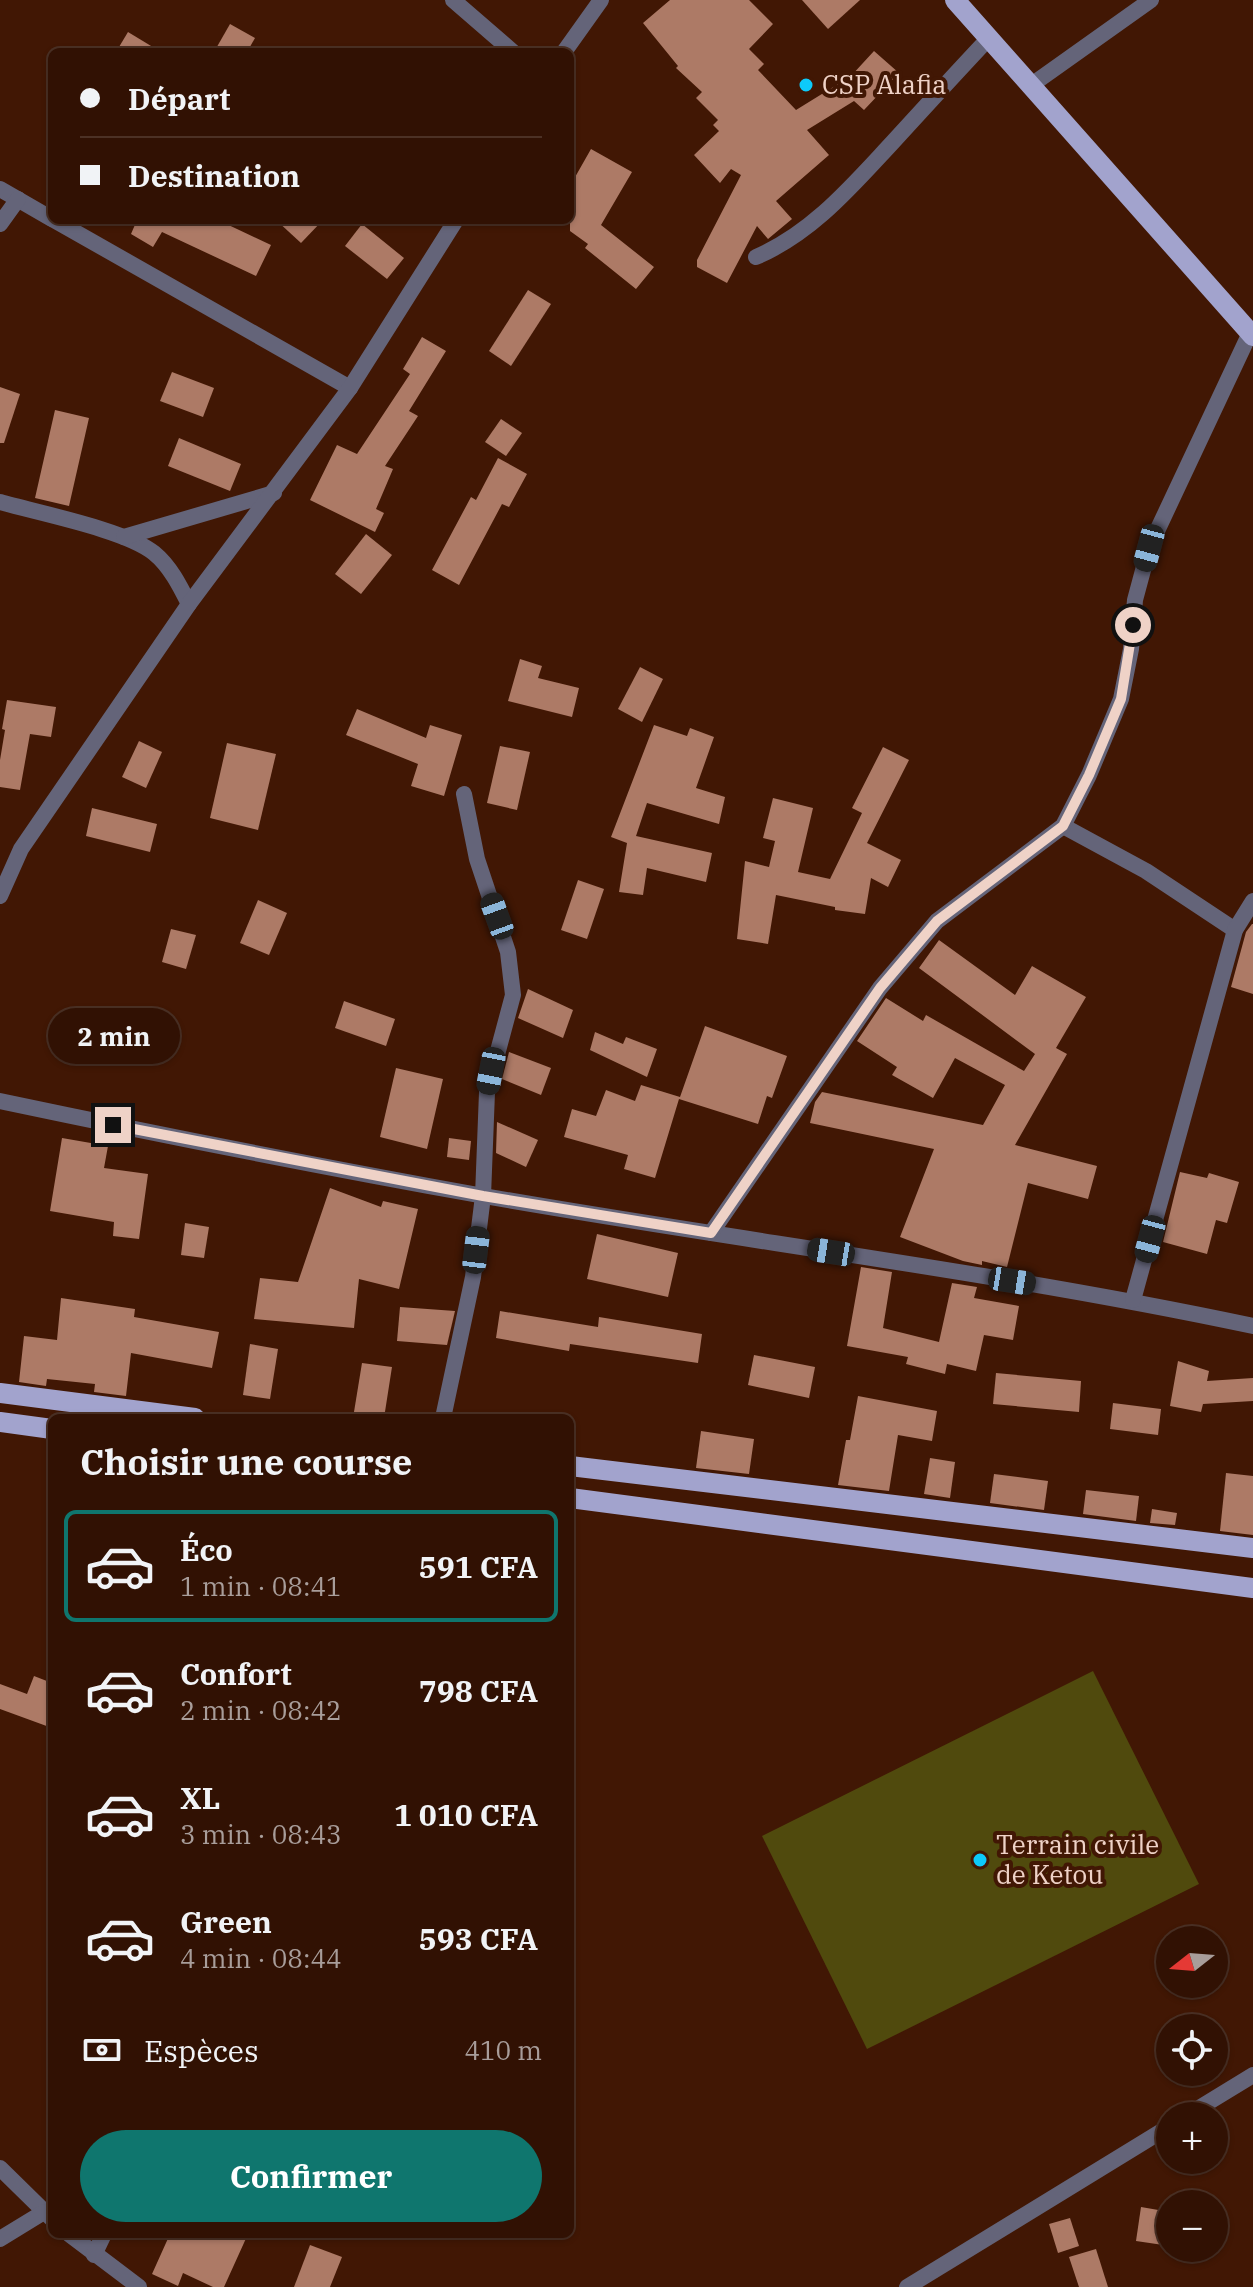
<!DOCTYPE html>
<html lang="fr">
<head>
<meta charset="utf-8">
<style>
	:root { --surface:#311103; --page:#3d1f12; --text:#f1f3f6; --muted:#a89d9a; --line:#4c3125; --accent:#0f766e }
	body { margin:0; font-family:"IBM Plex Serif",serif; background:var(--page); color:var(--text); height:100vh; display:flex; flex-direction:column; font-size:30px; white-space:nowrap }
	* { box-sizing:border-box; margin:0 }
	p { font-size:26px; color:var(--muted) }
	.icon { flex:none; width:44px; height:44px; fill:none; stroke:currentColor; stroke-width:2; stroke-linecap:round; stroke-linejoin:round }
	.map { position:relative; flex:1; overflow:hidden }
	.details { position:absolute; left:48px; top:1414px; width:526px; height:824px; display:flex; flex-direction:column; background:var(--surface); border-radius:12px; box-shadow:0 2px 6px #0004,0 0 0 2px var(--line) }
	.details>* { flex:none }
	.top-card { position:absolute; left:48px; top:48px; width:526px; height:176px; border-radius:12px; box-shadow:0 2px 6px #0004,0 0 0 2px var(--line); display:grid; align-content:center; height:176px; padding:0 32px; background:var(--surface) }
	.needle { width:52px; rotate:253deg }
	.controls { position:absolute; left:1156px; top:1926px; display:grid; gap:16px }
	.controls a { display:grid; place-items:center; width:72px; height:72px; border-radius:50%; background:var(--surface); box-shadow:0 2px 6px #0004,0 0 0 2px var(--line); font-size:40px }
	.end { position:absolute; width:36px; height:36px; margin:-18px; border:10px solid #efd2c7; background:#111; box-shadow:0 0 0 4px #111 }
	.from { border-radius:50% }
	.bubble { position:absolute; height:56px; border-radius:28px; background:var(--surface); box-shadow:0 2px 6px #0004,0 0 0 2px var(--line); font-size:26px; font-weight:800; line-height:56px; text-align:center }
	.car { position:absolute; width:24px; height:48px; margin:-24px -12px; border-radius:10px; box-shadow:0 0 6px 2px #0007; background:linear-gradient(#222 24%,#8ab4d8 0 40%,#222 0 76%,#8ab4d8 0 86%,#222 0) }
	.top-card b { display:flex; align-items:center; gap:28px; height:76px; font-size:30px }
	.top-card b+b { border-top:2px solid var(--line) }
	.top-card i { width:20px; height:20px; background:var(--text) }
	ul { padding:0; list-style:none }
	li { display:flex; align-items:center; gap:24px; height:112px; margin:0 16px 12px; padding:0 16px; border:4px solid transparent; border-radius:12px }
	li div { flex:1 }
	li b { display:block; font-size:30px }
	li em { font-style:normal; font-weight:800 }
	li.selected { border-color:var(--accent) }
	li>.icon { width:72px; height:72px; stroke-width:1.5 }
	h2 { padding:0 32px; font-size:36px; line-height:96px }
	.pay { display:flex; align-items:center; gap:20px; height:88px; padding:0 32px; font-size:30px }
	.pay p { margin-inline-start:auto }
	.action { display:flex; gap:16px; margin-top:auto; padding:16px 32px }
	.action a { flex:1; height:92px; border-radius:48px; background:var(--accent); color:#fff; font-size:32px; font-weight:800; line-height:92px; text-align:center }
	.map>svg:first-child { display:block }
	.green { fill:#504a0d }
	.building { fill:#ad7a66 }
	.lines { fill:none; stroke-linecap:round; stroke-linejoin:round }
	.street { stroke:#646479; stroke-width:16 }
	.primary { stroke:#a2a3cd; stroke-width:20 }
	.route { stroke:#efd2c7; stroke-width:10 }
	.poi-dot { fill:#0dcafa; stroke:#411704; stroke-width:3 }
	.labels { text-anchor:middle; stroke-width:8; stroke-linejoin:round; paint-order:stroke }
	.poi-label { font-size:26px; fill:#efd2c7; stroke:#411704; text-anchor:start }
</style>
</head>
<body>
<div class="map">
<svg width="1253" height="2287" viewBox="0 0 1253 2287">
	<rect width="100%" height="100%" fill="#411704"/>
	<path class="green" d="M 1093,1671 L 1199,1884 L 867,2049 L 762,1836 Z"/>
	<g class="building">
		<path d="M 670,0 L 749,0 L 773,24 L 749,49 L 764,64 L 758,70 L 796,110 L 851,76 L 874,51 L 899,73 L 864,110 L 854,101 L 807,130 L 829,155 L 776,201 L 792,219 L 768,239 L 757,226 L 727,283 L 697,267 L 697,260 L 741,175 L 731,169 L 720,183 L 694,155 L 719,131 L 713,125 L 718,120 L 696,98 L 702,92 L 676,68 L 678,66 L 643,23 Z"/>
		<path d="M 802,0 L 860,0 L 828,29 Z"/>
		<path d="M 230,24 L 255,38 L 247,52 L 214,52 Z"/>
		<path d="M 128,32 L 161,52 L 116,52 Z"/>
		<path d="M 591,149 L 632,172 L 601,225 L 654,267 L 636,289 L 585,248 L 588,244 L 570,231 L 570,186 Z"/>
		<path d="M 137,220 L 218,220 L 271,245 L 256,276 L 162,232 L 153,247 L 131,234 Z"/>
		<path d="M 276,220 L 323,220 L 301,243 Z"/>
		<path d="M 362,224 L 404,258 L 387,279 L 345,246 Z"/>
		<path d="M 528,290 L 551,304 L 511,366 L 489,351 Z"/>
		<path d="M 422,337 L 446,351 L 409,411 L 418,416 L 385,466 L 393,469 L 376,509 L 384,513 L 375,532 L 310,500 L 337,445 L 357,454 L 410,374 L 403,369 Z"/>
		<path d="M 172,372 L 214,388 L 203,417 L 160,401 Z"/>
		<path d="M 0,387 L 20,394 L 4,443 L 0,443 Z"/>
		<path d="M 55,410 L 89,418 L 69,506 L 35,498 Z"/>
		<path d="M 501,419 L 522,433 L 506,456 L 485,442 Z"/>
		<path d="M 179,438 L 241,464 L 230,491 L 168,466 Z"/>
		<path d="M 498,458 L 527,474 L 509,507 L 502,504 L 459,585 L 432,570 L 471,497 L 476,500 Z"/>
		<path d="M 366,534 L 392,555 L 361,594 L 335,574 Z"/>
		<path d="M 520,659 L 542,666 L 538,678 L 579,688 L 572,717 L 508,701 Z"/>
		<path d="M 640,667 L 663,679 L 642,722 L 618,709 Z"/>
		<path d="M 7,700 L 56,707 L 51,737 L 30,734 L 20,790 L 0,787 L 0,760 L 5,730 L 2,729 Z"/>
		<path d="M 357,709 L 426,738 L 430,725 L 462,735 L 444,796 L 411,786 L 418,764 L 346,735 Z"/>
		<path d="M 654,725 L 687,736 L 690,728 L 714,737 L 696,788 L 725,797 L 719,824 L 647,803 L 636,836 L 712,853 L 706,882 L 647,868 L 643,895 L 619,892 L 627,843 L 611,837 Z"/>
		<path d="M 139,741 L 162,752 L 146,788 L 122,777 Z"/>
		<path d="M 227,743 L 276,754 L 258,830 L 210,818 Z"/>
		<path d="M 500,746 L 530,752 L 517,810 L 487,803 Z"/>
		<path d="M 883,747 L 909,760 L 867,843 L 901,860 L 888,887 L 871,878 L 865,914 L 835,910 L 835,907 L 776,895 L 768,944 L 737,939 L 745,861 L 769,867 L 775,841 L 763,838 L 773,798 L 813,808 L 798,872 L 830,879 L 862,813 L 852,808 Z"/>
		<path d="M 92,808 L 157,824 L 150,852 L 86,836 Z"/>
		<path d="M 578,880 L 604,889 L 587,939 L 561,930 Z"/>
		<path d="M 258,900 L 287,913 L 269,955 L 240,943 Z"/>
		<path d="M 1252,924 L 1253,924 L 1253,994 L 1231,987 L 1246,932 Z"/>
		<path d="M 171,929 L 196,935 L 186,969 L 162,962 Z"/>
		<path d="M 939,940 L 1015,995 L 1032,966 L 1086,997 L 1056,1048 L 1067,1054 L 1015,1145 L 1097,1166 L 1088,1199 L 1028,1183 L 1007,1267 L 982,1261 L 982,1265 L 963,1261 L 900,1237 L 934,1149 L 810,1123 L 815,1102 L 822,1092 L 983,1125 L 1005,1085 L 955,1058 L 933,1098 L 892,1075 L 897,1067 L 857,1041 L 886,998 L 923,1021 L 926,1015 L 1024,1071 L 1035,1054 L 919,968 Z"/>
		<path d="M 528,989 L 573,1010 L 563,1038 L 518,1018 Z"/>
		<path d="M 344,1001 L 395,1019 L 386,1046 L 335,1028 Z"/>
		<path d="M 705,1026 L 787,1056 L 772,1098 L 767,1096 L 758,1124 L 679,1099 L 655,1178 L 624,1169 L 628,1155 L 564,1137 L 572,1109 L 596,1116 L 606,1090 L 635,1101 L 641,1085 L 680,1097 Z"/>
		<path d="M 595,1032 L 623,1044 L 626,1037 L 657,1049 L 647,1077 L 590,1050 Z"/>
		<path d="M 509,1052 L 551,1068 L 541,1095 L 502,1079 Z"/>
		<path d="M 396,1068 L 443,1079 L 427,1149 L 380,1137 Z"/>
		<path d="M 497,1122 L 538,1140 L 526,1167 L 496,1153 Z"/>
		<path d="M 62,1138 L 108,1146 L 104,1168 L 148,1174 L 139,1239 L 113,1236 L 114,1222 L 50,1211 Z"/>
		<path d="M 449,1138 L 471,1141 L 469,1160 L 447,1157 Z"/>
		<path d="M 1180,1172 L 1207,1178 L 1209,1173 L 1239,1182 L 1227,1223 L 1216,1220 L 1207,1254 L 1163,1242 Z"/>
		<path d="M 330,1188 L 381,1207 L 383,1201 L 418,1209 L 399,1289 L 359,1279 L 354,1328 L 254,1319 L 260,1278 L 298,1282 Z"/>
		<path d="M 185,1223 L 209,1227 L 204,1258 L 181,1255 Z"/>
		<path d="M 597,1234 L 678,1253 L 668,1297 L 587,1279 Z"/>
		<path d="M 861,1267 L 892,1272 L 883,1328 L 939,1342 L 952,1283 L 977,1287 L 974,1298 L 1019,1306 L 1013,1340 L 984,1335 L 976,1371 L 947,1364 L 945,1374 L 906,1364 L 908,1357 L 847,1346 Z"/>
		<path d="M 61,1298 L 135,1309 L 134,1317 L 219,1332 L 212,1368 L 131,1353 L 126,1396 L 94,1392 L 95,1384 L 47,1379 L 46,1386 L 19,1382 L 24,1336 L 57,1340 Z"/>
		<path d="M 400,1307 L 455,1311 L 447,1345 L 397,1341 Z"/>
		<path d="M 500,1311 L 598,1327 L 599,1317 L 702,1334 L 698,1363 L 570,1344 L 569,1351 L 496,1338 Z"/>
		<path d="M 250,1344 L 278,1349 L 270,1399 L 243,1395 Z"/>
		<path d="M 754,1355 L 815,1367 L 809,1398 L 748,1385 Z"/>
		<path d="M 1178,1361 L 1209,1371 L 1207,1381 L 1253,1378 L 1253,1401 L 1203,1404 L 1201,1412 L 1170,1406 Z"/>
		<path d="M 362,1363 L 392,1367 L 384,1418 L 353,1418 Z"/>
		<path d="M 996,1373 L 1081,1381 L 1079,1412 L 993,1404 Z"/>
		<path d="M 858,1396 L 937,1411 L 932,1441 L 898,1435 L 889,1491 L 838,1485 L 846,1440 L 850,1440 Z"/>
		<path d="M 1113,1403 L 1161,1409 L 1158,1435 L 1110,1429 Z"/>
		<path d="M 701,1431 L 754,1439 L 749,1474 L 696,1468 Z"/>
		<path d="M 930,1458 L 955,1462 L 950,1498 L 924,1494 Z"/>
		<path d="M 1226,1473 L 1253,1476 L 1253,1535 L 1220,1531 Z"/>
		<path d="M 994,1474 L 1048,1481 L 1044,1510 L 990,1503 Z"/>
		<path d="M 1086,1490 L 1139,1496 L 1136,1521 L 1083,1514 Z"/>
		<path d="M 1152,1509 L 1177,1513 L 1175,1525 L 1150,1523 Z"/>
		<path d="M 34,1676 L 52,1683 L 52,1728 L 0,1709 L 0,1684 L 27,1694 Z"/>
		<path d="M 1141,2207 L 1170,2212 L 1170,2246 L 1136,2241 Z"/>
		<path d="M 1070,2218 L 1079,2246 L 1058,2253 L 1049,2224 Z"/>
		<path d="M 170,2234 L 248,2234 L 224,2287 L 213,2287 L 183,2273 L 178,2286 L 152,2274 Z"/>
		<path d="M 310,2245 L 342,2257 L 330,2287 L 294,2287 Z"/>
		<path d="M 1096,2249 L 1108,2287 L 1079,2287 L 1069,2257 Z"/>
	</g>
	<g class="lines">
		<g class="street">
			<path d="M 453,0 L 513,52"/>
			<path d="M 564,52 L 601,0"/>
			<path d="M 1030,86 L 1151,0"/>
			<path d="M 0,189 L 52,219"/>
			<path d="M 54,220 L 350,388"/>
			<path d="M 0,224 L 18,199"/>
			<path d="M 756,257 C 812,233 851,187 892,143 C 924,108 956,73 988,39"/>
			<path d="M 0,502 C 38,513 126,530 154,553 C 170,566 180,586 189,604"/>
			<path d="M 124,537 L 274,493"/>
			<path d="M 1063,826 L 1146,871 L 1235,930"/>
			<path d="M 0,896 L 21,849 L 189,604 L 350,388 L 456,220"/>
			<path d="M 0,1101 C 161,1135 322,1167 484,1196 C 740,1241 999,1272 1253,1326"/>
			<path d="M 711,1233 L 880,988 L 937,921 L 1063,826 L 1089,775 L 1121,699 L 1131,649 L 1135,600 L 1149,548 L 1250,333"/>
			<path d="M 1133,1300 L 1235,930 L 1253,901"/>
			<path d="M 443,1418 L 473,1277 L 483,1196 L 487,1092 L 513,995 L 508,952 L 477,859 L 464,794"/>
			<path d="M 1186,2116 L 1253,2075"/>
			<path d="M 0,2168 L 52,2219"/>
			<path d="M 69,2234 L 139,2287"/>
			<path d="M 0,2239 L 44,2212"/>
			<path d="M 94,2255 L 104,2234"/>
			<path d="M 907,2287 L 1170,2126"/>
		</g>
		<g class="primary">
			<path d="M 955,0 L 1253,336"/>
			<path d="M 0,1393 L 195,1418"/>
			<path d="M 0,1422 L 52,1429"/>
			<path d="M 570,1466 L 1253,1548"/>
			<path d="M 570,1498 L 1253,1588"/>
		</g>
	</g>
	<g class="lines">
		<path class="route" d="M 113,1125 L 483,1196 L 711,1233 L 880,988 L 937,921 L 1063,826 L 1089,775 L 1121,699 L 1133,625"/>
	</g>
	<g class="poi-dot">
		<circle cx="806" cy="85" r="8"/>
		<circle cx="980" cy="1860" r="8"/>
	</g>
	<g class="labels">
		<g class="poi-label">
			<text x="822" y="94">CSP Alafia</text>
			<text x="996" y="1854">Terrain civile<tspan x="996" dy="30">de Ketou</tspan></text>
		</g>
	</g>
</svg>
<div class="controls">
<a><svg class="needle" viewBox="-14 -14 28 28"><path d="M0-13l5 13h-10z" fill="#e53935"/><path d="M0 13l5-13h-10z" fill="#a89d9a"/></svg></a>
<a><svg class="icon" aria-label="locate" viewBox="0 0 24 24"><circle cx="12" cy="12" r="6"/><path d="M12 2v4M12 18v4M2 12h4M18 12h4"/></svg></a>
<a>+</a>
<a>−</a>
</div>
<i class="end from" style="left:1133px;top:625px"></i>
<i class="end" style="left:113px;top:1125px"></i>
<div class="bubble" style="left:48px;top:1008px;width:132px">2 min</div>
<i class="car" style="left:1149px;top:548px;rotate:195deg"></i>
<i class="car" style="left:497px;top:916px;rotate:340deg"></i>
<i class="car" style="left:491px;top:1071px;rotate:191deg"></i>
<i class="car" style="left:1150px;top:1239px;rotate:195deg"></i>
<i class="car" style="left:476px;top:1250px;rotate:7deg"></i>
<i class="car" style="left:831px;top:1252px;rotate:279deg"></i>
<i class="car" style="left:1012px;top:1281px;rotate:99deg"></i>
<div class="top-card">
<b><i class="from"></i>Départ</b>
<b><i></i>Destination</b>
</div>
<section class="details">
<h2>Choisir une course</h2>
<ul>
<li class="selected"><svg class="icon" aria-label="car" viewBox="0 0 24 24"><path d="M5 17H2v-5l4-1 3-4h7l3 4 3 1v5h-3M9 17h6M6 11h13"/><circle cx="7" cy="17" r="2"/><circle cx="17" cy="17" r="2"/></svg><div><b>Éco</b><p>1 min · 08:41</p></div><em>591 CFA</em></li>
<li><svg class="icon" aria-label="car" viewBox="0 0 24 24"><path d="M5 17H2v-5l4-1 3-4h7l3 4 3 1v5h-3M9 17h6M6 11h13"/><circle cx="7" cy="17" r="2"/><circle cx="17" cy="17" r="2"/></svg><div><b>Confort</b><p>2 min · 08:42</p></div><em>798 CFA</em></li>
<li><svg class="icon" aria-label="car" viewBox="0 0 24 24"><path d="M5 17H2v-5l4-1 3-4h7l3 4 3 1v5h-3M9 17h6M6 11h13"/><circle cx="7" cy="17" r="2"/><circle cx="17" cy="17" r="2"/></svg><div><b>XL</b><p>3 min · 08:43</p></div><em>1 010 CFA</em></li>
<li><svg class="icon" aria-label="car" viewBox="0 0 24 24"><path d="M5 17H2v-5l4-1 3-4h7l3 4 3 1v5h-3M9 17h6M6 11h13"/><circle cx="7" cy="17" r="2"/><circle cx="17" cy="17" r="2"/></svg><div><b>Green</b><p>4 min · 08:44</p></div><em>593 CFA</em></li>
</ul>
<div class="pay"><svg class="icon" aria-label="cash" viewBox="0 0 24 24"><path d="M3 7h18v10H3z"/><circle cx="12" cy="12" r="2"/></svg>Espèces<p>410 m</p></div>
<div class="action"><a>Confirmer</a></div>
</section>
</div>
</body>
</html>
